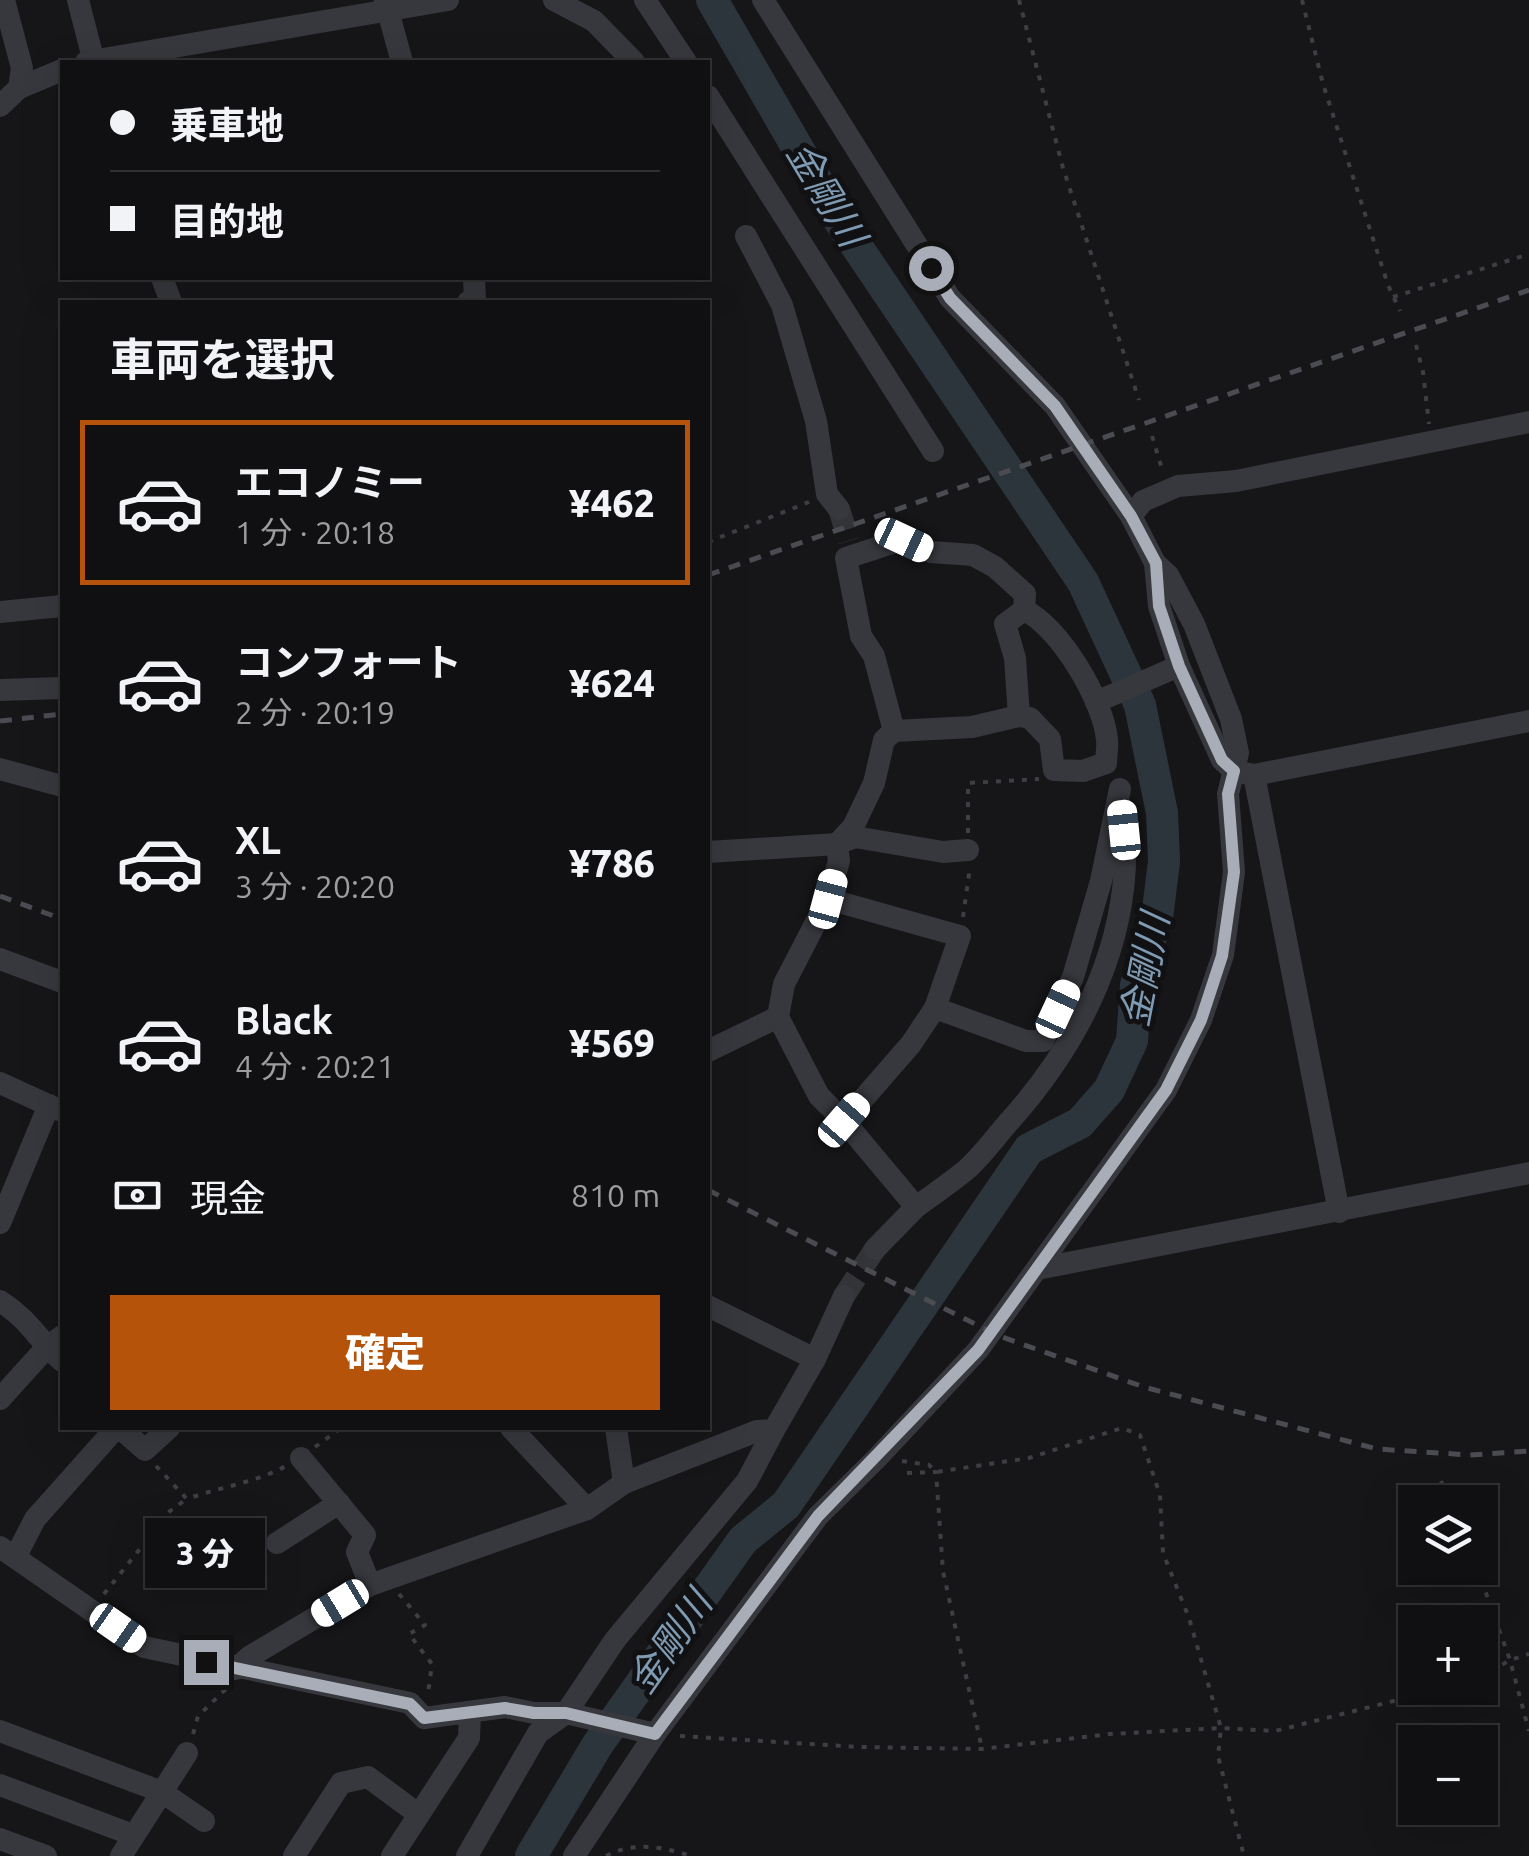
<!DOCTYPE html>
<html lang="ja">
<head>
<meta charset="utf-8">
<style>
	:root { --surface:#101012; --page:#1e1e20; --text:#f1f3f6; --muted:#9c9d9f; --line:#303032; --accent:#b45309 }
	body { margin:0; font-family:Ubuntu,"Noto Sans JP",sans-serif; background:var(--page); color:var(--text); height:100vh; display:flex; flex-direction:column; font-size:38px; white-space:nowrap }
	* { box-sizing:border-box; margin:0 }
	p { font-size:32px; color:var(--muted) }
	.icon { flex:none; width:55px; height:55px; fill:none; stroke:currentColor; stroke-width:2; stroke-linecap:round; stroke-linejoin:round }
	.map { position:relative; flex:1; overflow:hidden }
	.panel { position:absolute; left:60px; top:300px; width:650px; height:1130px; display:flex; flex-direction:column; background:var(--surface); border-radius:0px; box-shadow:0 10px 40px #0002,0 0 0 2px var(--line) }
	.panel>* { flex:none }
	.hud { position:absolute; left:60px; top:60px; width:650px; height:220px; border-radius:0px; box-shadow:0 10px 40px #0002,0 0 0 2px var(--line); display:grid; align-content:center; height:220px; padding:0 50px; background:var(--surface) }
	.buttons { position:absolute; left:1398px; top:1485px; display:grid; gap:20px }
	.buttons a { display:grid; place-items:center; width:100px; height:100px; border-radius:0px; background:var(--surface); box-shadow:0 10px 40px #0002,0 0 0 2px var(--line); font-size:50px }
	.end { position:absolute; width:45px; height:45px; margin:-22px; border:12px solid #a8adb8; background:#111; box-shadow:0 0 0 5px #111 }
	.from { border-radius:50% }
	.bubble { position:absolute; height:70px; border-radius:0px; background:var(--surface); box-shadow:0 10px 40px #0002,0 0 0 2px var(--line); font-size:32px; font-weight:800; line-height:70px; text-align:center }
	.car { position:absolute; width:30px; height:60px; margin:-30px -15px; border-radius:12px; box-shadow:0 0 8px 2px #0007; background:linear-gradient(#fff 24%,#345 0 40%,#fff 0 76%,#345 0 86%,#fff 0) }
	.hud b { display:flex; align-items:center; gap:35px; height:95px; font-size:38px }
	.hud b+b { border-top:2px solid var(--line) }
	.hud i { width:25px; height:25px; background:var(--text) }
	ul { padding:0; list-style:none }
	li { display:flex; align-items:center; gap:30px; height:165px; margin:0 20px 15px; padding:0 30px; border:5px solid transparent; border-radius:0px }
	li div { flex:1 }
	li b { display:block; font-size:38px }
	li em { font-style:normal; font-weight:800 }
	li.on { border-color:var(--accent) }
	li>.icon { width:90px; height:90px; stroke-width:1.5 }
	h2 { padding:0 50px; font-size:45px; line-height:120px }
	.pay { display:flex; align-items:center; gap:25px; height:110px; padding:0 50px; font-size:38px }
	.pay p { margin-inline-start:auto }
	.button { display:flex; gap:20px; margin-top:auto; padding:20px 50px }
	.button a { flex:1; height:115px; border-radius:0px; background:var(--accent); color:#fff; font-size:40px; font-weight:800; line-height:115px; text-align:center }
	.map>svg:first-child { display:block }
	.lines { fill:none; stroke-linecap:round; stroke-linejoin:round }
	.river { stroke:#2c353c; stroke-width:32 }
	.minor-tunnel { stroke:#333438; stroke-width:22; stroke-dasharray:22 11; stroke-linecap:butt }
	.path { stroke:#3d3f44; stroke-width:4; stroke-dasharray:5 8; stroke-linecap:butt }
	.minor { stroke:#37383d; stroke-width:22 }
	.rail { stroke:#4a4c52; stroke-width:5; stroke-dasharray:12 10; stroke-linecap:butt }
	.route { stroke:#a8adb8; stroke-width:12 }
	.labels { text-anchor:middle; stroke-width:10; stroke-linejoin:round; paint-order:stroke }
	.water-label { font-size:38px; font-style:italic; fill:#7f9bb3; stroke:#111113 }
</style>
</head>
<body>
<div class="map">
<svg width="1529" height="1856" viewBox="0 0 1529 1856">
	<rect width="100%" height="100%" fill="#161618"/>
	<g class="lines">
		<path class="river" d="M 531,1856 L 598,1744 L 743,1540 L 786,1505 L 1029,1149 L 1080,1123 L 1109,1090 L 1132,1041 L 1136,985 L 1157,918 L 1164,862 L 1162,813 L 1140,705 L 1083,582 L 841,223 L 712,0"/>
		<g class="minor-tunnel">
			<path d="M 839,509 L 849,541"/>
			<path d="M 844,1296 L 875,1249"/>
		</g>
		<g class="path">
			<path d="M 1019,0 L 1063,168 L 1139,400"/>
			<path d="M 1302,0 L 1323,84 L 1388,285 L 1400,311"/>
			<path d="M 1393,297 L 1529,254"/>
			<path d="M 1416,345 L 1423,372 L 1429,424"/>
			<path d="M 1152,436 L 1162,469"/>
			<path d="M 708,542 L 809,502"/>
			<path d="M 968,833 L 968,783 L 1039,779"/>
			<path d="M 963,917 L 970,867"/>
			<path d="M 315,1447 L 341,1428"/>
			<path d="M 902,1461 L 929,1465 L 936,1472 L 1029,1458 L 1122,1428 L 1140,1435 L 1160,1495 L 1163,1553 L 1189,1618 L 1221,1728 L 1218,1756 L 1244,1856"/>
			<path d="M 156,1466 L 187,1499 C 220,1487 254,1483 286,1466"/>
			<path d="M 907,1473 L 936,1472 L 943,1571 L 982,1749"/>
			<path d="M 1441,1481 L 1450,1502"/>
			<path d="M 1477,1568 L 1510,1660 L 1529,1731"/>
			<path d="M 104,1594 L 170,1511 L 185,1500"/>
			<path d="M 399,1594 L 425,1625 L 409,1634 L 432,1664 L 428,1693"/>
			<path d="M 1480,1678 L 1510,1660 L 1529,1654"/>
			<path d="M 193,1734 L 198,1716 L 228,1687"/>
			<path d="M 680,1736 L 859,1747 L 982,1749 L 1110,1734 L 1221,1728 L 1275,1731 L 1445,1688"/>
			<path d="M 606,1856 C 634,1841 663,1847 691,1856"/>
		</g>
		<g class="minor">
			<path d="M 4,0 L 22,68 L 19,88"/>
			<path d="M 78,0 L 94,62"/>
			<path d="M 385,0 L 402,62"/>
			<path d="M 554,0 L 594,21 L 634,62"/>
			<path d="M 645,0 L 686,62"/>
			<path d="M 763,0 L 950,298 L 1055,406 L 1131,516 L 1155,563 L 1159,606 L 1179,666 L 1222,760 L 1234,771 L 1254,775 L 1529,721"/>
			<path d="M 86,62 L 448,0"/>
			<path d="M 708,96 L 933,451"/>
			<path d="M 0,106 L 19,88 L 62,70"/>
			<path d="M 746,236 L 782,305 L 816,421 L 827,494 L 839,509"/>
			<path d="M 162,278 L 171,302"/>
			<path d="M 468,302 L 475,301 L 474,278"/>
			<path d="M 1131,516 L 1143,501 L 1178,486 L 1236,481 L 1529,422"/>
			<path d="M 0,612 L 62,606"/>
			<path d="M 0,690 L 62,688"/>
			<path d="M 1096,702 L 1179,666"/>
			<path d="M 894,731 L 874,656 L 861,636 L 846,558 L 904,539 L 931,552 L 973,555 L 995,567 L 1025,594 L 1024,610 L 1005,624 L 1015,658 L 1019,716"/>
			<path d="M 0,769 L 62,786"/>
			<path d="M 1254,775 L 1339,1212"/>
			<path d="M 708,852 L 837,844 L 855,837 L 943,852 L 968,850"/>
			<path d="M 828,899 L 960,936 L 935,1008"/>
			<path d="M 0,959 L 62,982"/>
			<path d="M 708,1051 L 778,1017"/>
			<path d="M 0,1083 L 59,1110"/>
			<path d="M 844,1121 L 911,1044 L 935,1008 L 1026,1041 L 1043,1041 L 1073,977 L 1101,881 L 1120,789"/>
			<path d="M 916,1207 C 933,1195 950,1183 966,1170 C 981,1157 994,1139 1007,1124 C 1082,1041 1134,937 1124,823"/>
			<path d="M 0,1223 L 49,1105"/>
			<path d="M 875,1249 L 916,1207 L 844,1121 L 819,1096 L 778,1017 L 784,984 L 828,899 L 839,861 L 837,844 L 853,827 L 874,783 L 884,740 L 894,731 L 972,727 L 1019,716 L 1030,718 L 1050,739 L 1054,770 L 1083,771 L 1106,763 C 1106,756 1108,747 1107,740 C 1104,701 1059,626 1024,610"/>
			<path d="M 1037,1269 L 1529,1173"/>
			<path d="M 0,1301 C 30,1320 37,1339 62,1361"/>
			<path d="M 708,1306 L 815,1359"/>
			<path d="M 0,1399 L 47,1347 L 62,1336"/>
			<path d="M 120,1428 L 145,1450 L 169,1428"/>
			<path d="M 511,1428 L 587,1509"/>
			<path d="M 616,1428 L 624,1483"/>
			<path d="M 301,1458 L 365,1535 L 357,1552 L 370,1585"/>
			<path d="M 277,1543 L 339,1503"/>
			<path d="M 0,1547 L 144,1647 L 410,1703 L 424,1718 L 505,1707 L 534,1713 L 566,1713 L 655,1734"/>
			<path d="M 16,1556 L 35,1519 L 116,1428"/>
			<path d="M 236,1669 L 249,1657 L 370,1585 L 587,1509 L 624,1483 L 757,1431 L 774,1430 L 815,1359 L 844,1296"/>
			<path d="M 0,1731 L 162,1792 L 204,1821"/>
			<path d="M 0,1785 L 133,1835"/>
			<path d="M 0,1839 L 46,1856"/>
			<path d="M 121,1856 L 187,1753"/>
			<path d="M 294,1856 L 341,1783 L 368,1777 L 418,1814"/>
			<path d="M 392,1856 L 469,1738 L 470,1714"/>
			<path d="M 467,1856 L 538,1733 L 566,1713 L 615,1640 L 747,1481 L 774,1430"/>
			<path d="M 574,1856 L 655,1734 L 818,1516 L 877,1458 L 978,1350 L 1166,1090 L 1201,1020 L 1223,955 L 1234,872 L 1228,794 L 1238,753 L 1231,719 L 1194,624 L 1168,575 L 1155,563"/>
		</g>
		<g class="rail">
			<path d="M 708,575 L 1529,290"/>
			<path d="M 0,721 L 62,714"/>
			<path d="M 0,896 L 62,919"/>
			<path d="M 708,1190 L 999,1336 L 1144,1387 L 1377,1449 L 1470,1455 L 1529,1451"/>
		</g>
	</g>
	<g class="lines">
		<path class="route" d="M 206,1662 L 410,1704 L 424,1718 L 505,1708 L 534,1713 L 566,1713 L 655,1734 L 818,1516 L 978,1350 L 1166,1090 L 1201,1020 L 1222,956 L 1234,872 L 1228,794 L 1234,771 L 1222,760 L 1179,666 L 1159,606 L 1156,563 L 1131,516 L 1055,406 L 950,298 L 931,268"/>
	</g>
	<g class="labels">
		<g class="water-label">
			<text transform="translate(826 194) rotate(59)" y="13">金剛川</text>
			<text transform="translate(1145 970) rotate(-79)" y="13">金剛川</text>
			<text transform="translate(670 1642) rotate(-55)" y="13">金剛川</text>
		</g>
	</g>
</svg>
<div class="buttons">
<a><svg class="icon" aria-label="layers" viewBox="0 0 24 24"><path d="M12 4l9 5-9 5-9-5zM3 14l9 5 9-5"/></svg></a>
<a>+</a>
<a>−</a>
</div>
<i class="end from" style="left:931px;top:268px"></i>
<i class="end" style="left:206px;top:1662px"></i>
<div class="bubble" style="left:145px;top:1518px;width:120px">3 分</div>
<i class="car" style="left:904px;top:540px;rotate:115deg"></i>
<i class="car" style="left:1124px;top:830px;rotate:354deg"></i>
<i class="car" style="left:828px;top:899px;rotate:15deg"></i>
<i class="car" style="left:1058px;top:1009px;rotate:25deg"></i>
<i class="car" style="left:844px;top:1120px;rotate:41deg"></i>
<i class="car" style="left:340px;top:1603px;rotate:239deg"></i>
<i class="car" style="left:118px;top:1628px;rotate:125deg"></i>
<div class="hud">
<b><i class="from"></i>乗車地</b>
<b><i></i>目的地</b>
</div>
<section class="panel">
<h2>車両を選択</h2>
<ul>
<li class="on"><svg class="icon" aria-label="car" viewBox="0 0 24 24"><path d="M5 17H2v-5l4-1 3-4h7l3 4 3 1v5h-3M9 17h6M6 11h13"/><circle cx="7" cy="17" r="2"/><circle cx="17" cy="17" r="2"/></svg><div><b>エコノミー</b><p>1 分 · 20:18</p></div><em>¥462</em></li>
<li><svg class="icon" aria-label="car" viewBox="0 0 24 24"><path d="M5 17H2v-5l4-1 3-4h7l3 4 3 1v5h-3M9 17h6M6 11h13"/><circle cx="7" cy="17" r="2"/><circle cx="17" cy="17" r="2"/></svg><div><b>コンフォート</b><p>2 分 · 20:19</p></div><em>¥624</em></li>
<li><svg class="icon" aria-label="car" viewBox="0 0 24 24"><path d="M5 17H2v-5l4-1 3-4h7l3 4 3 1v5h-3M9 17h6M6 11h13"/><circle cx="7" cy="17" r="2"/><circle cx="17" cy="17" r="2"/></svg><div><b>XL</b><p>3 分 · 20:20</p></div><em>¥786</em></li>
<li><svg class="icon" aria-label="car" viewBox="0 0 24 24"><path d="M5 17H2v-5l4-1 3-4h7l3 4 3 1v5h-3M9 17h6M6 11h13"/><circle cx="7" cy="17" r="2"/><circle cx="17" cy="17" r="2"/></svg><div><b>Black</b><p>4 分 · 20:21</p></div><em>¥569</em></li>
</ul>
<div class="pay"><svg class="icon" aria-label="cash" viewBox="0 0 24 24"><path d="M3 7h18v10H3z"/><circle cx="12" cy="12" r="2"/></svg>現金<p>810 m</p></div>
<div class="button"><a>確定</a></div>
</section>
</div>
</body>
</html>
